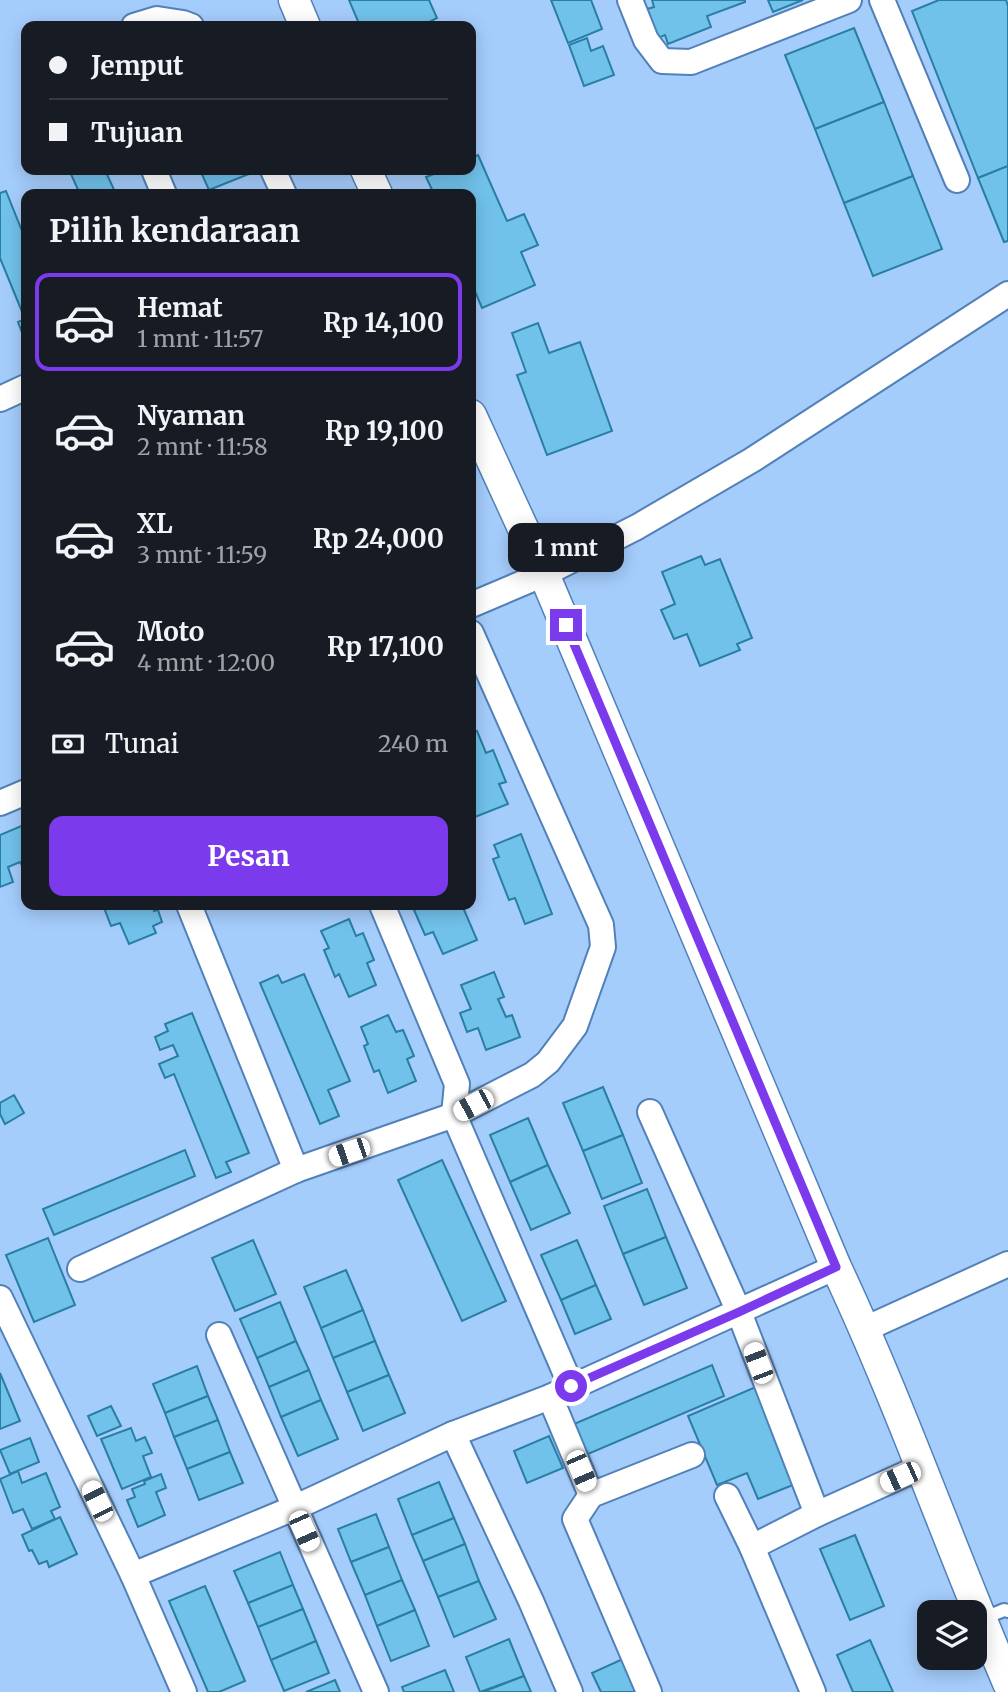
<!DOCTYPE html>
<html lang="id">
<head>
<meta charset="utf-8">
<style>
	:root { --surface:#171b24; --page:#242831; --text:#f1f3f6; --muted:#9ea1a6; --line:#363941; --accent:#7c3aed }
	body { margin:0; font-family:Merriweather,serif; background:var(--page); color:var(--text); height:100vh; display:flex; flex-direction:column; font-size:26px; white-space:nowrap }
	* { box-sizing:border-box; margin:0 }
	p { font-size:23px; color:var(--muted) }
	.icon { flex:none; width:38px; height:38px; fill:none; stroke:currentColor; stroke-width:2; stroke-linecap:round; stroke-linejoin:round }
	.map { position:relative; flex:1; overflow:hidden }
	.drawer { position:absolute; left:21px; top:189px; width:455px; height:721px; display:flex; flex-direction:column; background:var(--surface); border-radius:14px; box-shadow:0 4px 18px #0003 }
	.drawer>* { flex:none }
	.top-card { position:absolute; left:21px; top:21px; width:455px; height:154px; border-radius:14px; box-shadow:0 4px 18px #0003; display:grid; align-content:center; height:154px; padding:0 28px; background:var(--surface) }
	.fabs { position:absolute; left:917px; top:1600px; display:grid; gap:14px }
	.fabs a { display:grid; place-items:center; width:70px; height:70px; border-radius:14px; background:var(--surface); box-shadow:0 4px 18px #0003; font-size:35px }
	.end { position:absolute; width:32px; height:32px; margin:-16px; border:9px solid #7c3aed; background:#fff; box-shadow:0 0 0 4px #fff }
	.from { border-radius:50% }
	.bubble { position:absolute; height:49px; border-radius:14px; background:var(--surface); box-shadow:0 4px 18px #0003; font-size:23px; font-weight:700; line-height:49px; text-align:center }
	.car { position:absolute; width:21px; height:42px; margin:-21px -10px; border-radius:9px; box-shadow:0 0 5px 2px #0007; background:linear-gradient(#fff 24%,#345 0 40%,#fff 0 76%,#345 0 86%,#fff 0) }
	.top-card b { display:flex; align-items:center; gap:24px; height:66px; font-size:26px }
	.top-card b+b { border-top:2px solid var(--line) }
	.top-card i { width:18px; height:18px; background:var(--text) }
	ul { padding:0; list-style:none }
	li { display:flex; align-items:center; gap:21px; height:98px; margin:0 14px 10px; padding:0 14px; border:4px solid transparent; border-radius:14px }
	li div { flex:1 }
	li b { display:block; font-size:26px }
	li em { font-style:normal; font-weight:700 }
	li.on { border-color:var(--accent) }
	li>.icon { width:63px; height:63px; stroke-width:1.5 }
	h2 { padding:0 28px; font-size:32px; line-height:84px }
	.pay { display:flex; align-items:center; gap:18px; height:77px; padding:0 28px; font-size:26px }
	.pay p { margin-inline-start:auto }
	.button { display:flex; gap:14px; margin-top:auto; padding:14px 28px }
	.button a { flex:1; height:80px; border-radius:14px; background:var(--accent); color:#fff; font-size:28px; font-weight:700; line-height:80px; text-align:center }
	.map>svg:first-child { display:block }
	.building { fill:#71c2eb; stroke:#297ea4; stroke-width:2 }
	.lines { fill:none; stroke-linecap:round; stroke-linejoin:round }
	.service-casing { stroke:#5181b8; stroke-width:16 }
	.minor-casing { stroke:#5181b8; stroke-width:28 }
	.tertiary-casing { stroke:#5181b8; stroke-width:33 }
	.service { stroke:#fff; stroke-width:12 }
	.minor { stroke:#fff; stroke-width:24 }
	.tertiary { stroke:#fff; stroke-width:30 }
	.route { stroke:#7c3aed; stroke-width:9 }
</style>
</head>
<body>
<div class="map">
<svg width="1008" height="1692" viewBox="0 0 1008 1692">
	<rect width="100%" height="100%" fill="#a5cdfc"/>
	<g class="building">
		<path d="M 349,0 L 429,0 L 437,18 L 423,25 L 423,26 L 360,26 Z"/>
		<path d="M 551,0 L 591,0 L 602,29 L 568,43 Z"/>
		<path d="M 652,0 L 745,0 L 745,2 L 707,16 L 711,27 L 668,44 L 665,35 L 658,38 L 647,9 L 654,7 Z"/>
		<path d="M 768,0 L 803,0 L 773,12 Z"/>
		<path d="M 939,0 L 1006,0 L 1008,6 L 1008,166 L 978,178 L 912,11 Z"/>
		<path d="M 854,28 L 884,102 L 815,129 L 785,55 Z"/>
		<path d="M 587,38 L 591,51 L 603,46 L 614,75 L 584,86 L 569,45 Z"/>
		<path d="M 884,102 L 913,176 L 844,203 L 815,129 Z"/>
		<path d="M 478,155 L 507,221 L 524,214 L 538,245 L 521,252 L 535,285 L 482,308 L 471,282 L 471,194 L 434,194 L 426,177 L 444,170 L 471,170 L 471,158 Z"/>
		<path d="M 1008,166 L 1008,241 L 1004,242 L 978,178 Z"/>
		<path d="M 69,170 L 105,170 L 116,194 L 80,194 Z"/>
		<path d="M 200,170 L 253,170 L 254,172 L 209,190 Z"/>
		<path d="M 913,176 L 942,249 L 873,276 L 844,203 Z"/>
		<path d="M 6,191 L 26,241 L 26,343 L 18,322 L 25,319 L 0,258 L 0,193 Z"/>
		<path d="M 538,323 L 549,353 L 580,342 L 612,431 L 547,455 L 517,375 L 526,372 L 512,333 Z"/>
		<path d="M 701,556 L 705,565 L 720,559 L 752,638 L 737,644 L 740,650 L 700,666 L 687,634 L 674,639 L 661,610 L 675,604 L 662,572 Z"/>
		<path d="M 477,731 L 486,753 L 493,750 L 506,782 L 499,784 L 508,804 L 475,817 L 471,807 L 471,734 Z"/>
		<path d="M 26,824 L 26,873 L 20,862 L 8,867 L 13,882 L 0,887 L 0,835 Z"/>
		<path d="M 521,834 L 552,914 L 525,924 L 515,898 L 509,900 L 493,859 L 499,857 L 494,845 Z"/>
		<path d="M 103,905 L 152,905 L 154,911 L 158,910 L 162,922 L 153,926 L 156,933 L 129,944 L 120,923 L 111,926 Z"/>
		<path d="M 423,905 L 462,905 L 477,940 L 443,954 L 433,932 L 425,935 L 414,910 L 423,906 Z"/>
		<path d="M 349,919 L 356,936 L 363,933 L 374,960 L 367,963 L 376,985 L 349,997 L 339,974 L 335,977 L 324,950 L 329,948 L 321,931 Z"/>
		<path d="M 494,972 L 504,997 L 498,999 L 506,1017 L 512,1015 L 520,1037 L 486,1050 L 478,1028 L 467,1032 L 460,1013 L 471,1009 L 461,985 Z"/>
		<path d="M 304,974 L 350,1081 L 328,1090 L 339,1116 L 320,1124 L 260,983 L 278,975 L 282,983 Z"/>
		<path d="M 192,1013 L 249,1153 L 226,1162 L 231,1172 L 216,1178 L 174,1074 L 165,1078 L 159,1064 L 178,1056 L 173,1045 L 160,1050 L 155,1037 L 168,1031 L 165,1024 Z"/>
		<path d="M 388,1015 L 396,1032 L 403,1030 L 414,1056 L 407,1059 L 416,1081 L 388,1093 L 379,1070 L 374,1072 L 364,1046 L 368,1044 L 361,1027 Z"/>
		<path d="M 603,1087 L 623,1135 L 583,1151 L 563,1103 Z"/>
		<path d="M 14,1095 L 24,1113 L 5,1124 L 0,1114 L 0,1103 Z"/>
		<path d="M 528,1118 L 548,1165 L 510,1182 L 490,1135 Z"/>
		<path d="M 623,1135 L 642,1183 L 602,1199 L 583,1151 Z"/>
		<path d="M 185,1150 L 195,1176 L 54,1235 L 43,1209 Z"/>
		<path d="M 442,1160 L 506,1301 L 462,1321 L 398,1180 Z"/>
		<path d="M 548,1165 L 570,1213 L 531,1230 L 510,1182 Z"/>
		<path d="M 647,1189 L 666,1237 L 623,1254 L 604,1206 Z"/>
		<path d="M 666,1237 L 687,1288 L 644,1305 L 623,1254 Z"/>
		<path d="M 48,1238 L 75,1305 L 34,1322 L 6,1255 Z"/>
		<path d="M 253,1240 L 276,1294 L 235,1311 L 212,1258 Z"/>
		<path d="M 577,1240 L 596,1285 L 561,1300 L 541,1255 Z"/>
		<path d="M 346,1270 L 363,1310 L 321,1328 L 304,1287 Z"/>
		<path d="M 596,1285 L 611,1319 L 575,1334 L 561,1300 Z"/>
		<path d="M 280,1302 L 296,1341 L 257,1358 L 240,1319 Z"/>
		<path d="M 363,1310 L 375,1341 L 333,1358 L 321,1328 Z"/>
		<path d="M 296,1341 L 309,1370 L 269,1387 L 257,1358 Z"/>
		<path d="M 375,1341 L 389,1375 L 347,1392 L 333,1358 Z"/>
		<path d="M 712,1365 L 724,1396 L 581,1457 L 567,1427 Z"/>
		<path d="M 197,1366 L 208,1396 L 165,1413 L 153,1384 Z"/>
		<path d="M 309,1370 L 321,1400 L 281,1417 L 269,1387 Z"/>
		<path d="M 0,1373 L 20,1421 L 0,1429 Z"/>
		<path d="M 389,1375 L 405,1413 L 363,1431 L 347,1392 Z"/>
		<path d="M 758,1386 L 798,1483 L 758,1499 L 747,1473 L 717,1485 L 688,1416 Z"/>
		<path d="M 208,1396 L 218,1420 L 174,1437 L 165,1413 Z"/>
		<path d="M 321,1400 L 338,1439 L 298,1456 L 281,1417 Z"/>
		<path d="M 111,1406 L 121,1426 L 97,1436 L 88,1416 Z"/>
		<path d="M 218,1420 L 230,1452 L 187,1469 L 174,1437 Z"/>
		<path d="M 131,1428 L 136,1441 L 145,1437 L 152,1453 L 143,1456 L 151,1477 L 122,1489 L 101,1439 Z"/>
		<path d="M 549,1436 L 563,1468 L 527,1483 L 514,1451 Z"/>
		<path d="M 30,1438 L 39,1462 L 10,1474 L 0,1450 Z"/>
		<path d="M 230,1452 L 243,1483 L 199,1500 L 187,1469 Z"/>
		<path d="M 18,1471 L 22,1483 L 46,1473 L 60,1507 L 51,1511 L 55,1519 L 32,1529 L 23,1509 L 13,1513 L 0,1479 Z"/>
		<path d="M 161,1474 L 166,1488 L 156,1492 L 165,1515 L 138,1527 L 127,1500 L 135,1497 L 132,1489 L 145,1484 L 144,1481 Z"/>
		<path d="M 439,1482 L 454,1518 L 412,1535 L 398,1499 Z"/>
		<path d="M 376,1514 L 389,1547 L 351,1562 L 338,1529 Z"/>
		<path d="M 60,1517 L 77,1554 L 49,1567 L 47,1561 L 39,1564 L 32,1550 L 29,1551 L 22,1535 Z"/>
		<path d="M 454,1518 L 465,1544 L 423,1561 L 412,1535 Z"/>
		<path d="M 855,1535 L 884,1606 L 850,1620 L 820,1549 Z"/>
		<path d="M 465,1544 L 479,1581 L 438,1597 L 423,1561 Z"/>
		<path d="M 389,1547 L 402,1580 L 365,1595 L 351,1562 Z"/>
		<path d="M 280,1552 L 293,1585 L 248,1603 L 234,1571 Z"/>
		<path d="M 402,1580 L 415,1610 L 377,1626 L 365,1595 Z"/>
		<path d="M 479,1581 L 496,1619 L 454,1637 L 438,1597 Z"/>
		<path d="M 293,1585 L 303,1609 L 258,1627 L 248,1603 Z"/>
		<path d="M 205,1586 L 245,1681 L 219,1692 L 208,1692 L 169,1601 Z"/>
		<path d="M 303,1609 L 316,1641 L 271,1660 L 258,1627 Z"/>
		<path d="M 415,1610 L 429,1646 L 391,1661 L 377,1626 Z"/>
		<path d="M 509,1639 L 524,1676 L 480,1692 L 466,1657 Z"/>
		<path d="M 870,1640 L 893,1692 L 853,1692 L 837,1655 Z"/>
		<path d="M 316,1641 L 329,1673 L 284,1691 L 271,1660 Z"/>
		<path d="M 627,1657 L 642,1692 L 601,1692 L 592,1673 Z"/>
		<path d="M 445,1670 L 454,1692 L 404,1692 L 402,1687 Z"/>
		<path d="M 524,1676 L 531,1692 L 483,1692 Z"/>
		<path d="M 335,1680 L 340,1692 L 306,1692 Z"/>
	</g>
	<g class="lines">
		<g class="service-casing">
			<path id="service" d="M 982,1619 L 1004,1610 L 1008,1611"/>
		</g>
		<g class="minor-casing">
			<g id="minor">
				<path d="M 630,0 L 646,40 L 662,61 L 691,62 L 849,0"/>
				<path d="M 882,0 L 957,180"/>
				<path d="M 134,26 L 157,19 L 183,23 L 191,26"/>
				<path d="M 154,170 L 164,194"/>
				<path d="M 273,170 L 284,194"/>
				<path d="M 0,399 L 26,387"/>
				<path d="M 471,605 L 544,574 L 637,527 L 752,460 L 1008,294"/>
				<path d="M 0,803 L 26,792"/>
				<path d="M 189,905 L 296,1170"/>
				<path d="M 382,905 L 457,1084 L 454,1115 L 571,1386"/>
				<path d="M 650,1112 L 739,1312 L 817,1514"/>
				<path d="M 80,1269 L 296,1170 L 454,1115 L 532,1075 L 548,1062 L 575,1026 L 603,947 L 601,925 L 471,633"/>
				<path d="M 0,1298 L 133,1575 L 184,1692"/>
				<path d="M 865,1329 L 1008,1264"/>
				<path d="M 219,1335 L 376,1692"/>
				<path d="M 550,1397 L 591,1495"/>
				<path d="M 453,1434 L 531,1601 L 570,1692"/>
				<path d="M 727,1496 L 752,1547"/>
				<path d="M 133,1575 L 294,1508 L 453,1434 L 550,1397 L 836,1267"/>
				<path d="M 649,1692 L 575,1519 L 591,1495 L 692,1455"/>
				<path d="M 813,1692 L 752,1547 L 817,1514 L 921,1467"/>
			</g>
		</g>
		<g class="tertiary-casing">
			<g id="tertiary">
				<path d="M 294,0 L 305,26"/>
				<path d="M 366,170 L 377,194"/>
				<path d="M 471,415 L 544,574 L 836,1267 C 900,1403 949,1545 1008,1683"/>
			</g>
		</g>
		<use href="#service" class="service"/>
		<use href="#minor" class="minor"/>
		<use href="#tertiary" class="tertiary"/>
	</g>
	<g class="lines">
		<path class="route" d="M 566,625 L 836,1267 L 739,1312 L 571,1386"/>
	</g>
</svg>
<div class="fabs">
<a><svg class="icon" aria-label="layers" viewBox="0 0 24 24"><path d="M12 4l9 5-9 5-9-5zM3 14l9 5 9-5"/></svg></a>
</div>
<i class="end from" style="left:571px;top:1386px"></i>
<i class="end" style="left:566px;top:625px"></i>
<div class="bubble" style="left:508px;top:523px;width:116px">1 mnt</div>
<i class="car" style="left:473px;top:1105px;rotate:242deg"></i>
<i class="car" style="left:349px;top:1152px;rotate:251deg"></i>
<i class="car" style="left:758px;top:1363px;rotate:339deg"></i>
<i class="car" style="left:581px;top:1471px;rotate:157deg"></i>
<i class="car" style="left:900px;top:1477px;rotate:246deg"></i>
<i class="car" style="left:97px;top:1501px;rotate:334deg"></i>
<i class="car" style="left:304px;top:1531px;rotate:156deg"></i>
<div class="top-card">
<b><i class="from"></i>Jemput</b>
<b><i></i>Tujuan</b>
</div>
<section class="drawer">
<h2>Pilih kendaraan</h2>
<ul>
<li class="on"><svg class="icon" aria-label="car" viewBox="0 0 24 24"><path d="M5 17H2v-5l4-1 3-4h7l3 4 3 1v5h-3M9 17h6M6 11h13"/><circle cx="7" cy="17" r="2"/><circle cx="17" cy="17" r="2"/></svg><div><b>Hemat</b><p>1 mnt · 11:57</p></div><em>Rp 14,100</em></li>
<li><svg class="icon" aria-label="car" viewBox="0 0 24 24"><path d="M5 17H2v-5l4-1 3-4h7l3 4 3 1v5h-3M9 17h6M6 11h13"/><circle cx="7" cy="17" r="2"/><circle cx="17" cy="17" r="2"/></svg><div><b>Nyaman</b><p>2 mnt · 11:58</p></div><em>Rp 19,100</em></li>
<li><svg class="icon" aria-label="car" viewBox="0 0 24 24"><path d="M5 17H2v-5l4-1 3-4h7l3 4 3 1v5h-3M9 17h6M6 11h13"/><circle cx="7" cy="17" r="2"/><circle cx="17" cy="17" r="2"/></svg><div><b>XL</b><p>3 mnt · 11:59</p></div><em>Rp 24,000</em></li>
<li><svg class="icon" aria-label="car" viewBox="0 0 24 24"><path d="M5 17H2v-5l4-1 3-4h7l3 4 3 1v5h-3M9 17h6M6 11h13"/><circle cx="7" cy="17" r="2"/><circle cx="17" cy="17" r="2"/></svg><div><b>Moto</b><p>4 mnt · 12:00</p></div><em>Rp 17,100</em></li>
</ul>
<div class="pay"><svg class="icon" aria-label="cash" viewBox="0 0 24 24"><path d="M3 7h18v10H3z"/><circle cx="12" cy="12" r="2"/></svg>Tunai<p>240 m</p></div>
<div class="button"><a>Pesan</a></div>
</section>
</div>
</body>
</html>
